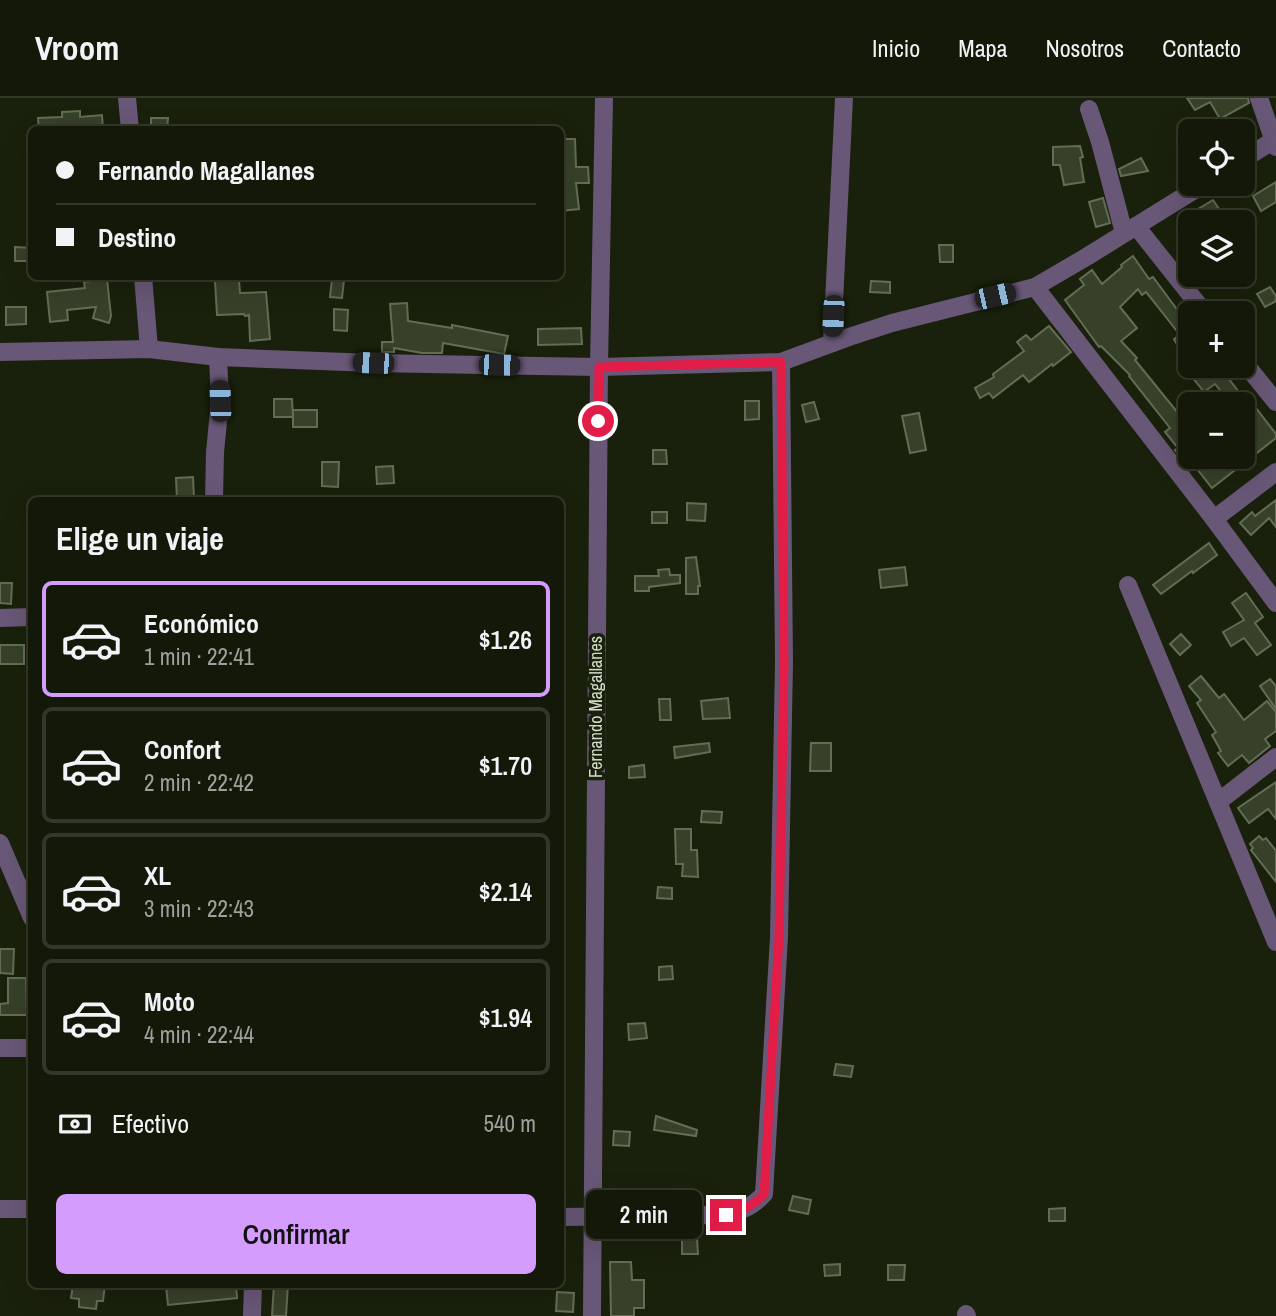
<!DOCTYPE html>
<html lang="es">
<head>
<meta charset="utf-8">
<style>
	:root { --surface:#131808; --page:#1c2112; --text:#f1f3f6; --muted:#9da09c; --line:#323729; --accent:#d39cfd }
	body { margin:0; font-family:"Archivo Narrow",sans-serif; background:var(--page); color:var(--text); height:100vh; display:flex; flex-direction:column; font-size:26px; white-space:nowrap }
	* { box-sizing:border-box; margin:0 }
	p { font-size:23px; color:var(--muted) }
	.icon { flex:none; width:38px; height:38px; fill:none; stroke:currentColor; stroke-width:2; stroke-linecap:round; stroke-linejoin:round }
	.map { position:relative; flex:1; overflow:hidden }
	.drawer { position:absolute; left:28px; top:399px; width:536px; height:791px; display:flex; flex-direction:column; background:var(--surface); border-radius:10px; box-shadow:0 7px 28px #0002,0 0 0 2px var(--line) }
	.drawer>* { flex:none }
	.banner { position:absolute; left:28px; top:28px; width:536px; height:154px; border-radius:10px; box-shadow:0 7px 28px #0002,0 0 0 2px var(--line); display:grid; align-content:center; height:154px; padding:0 28px; background:var(--surface) }
	.tools { position:absolute; left:1178px; top:21px; display:grid; gap:14px }
	.tools a { display:grid; place-items:center; width:77px; height:77px; border-radius:10px; background:var(--surface); box-shadow:0 7px 28px #0002,0 0 0 2px var(--line); font-size:35px }
	.end { position:absolute; width:32px; height:32px; margin:-16px; border:9px solid #e11d48; background:#fff; box-shadow:0 0 0 4px #fff }
	.from { border-radius:50% }
	.bubble { position:absolute; height:49px; border-radius:10px; background:var(--surface); box-shadow:0 7px 28px #0002,0 0 0 2px var(--line); font-size:23px; font-weight:600; line-height:49px; text-align:center }
	.car { position:absolute; width:21px; height:42px; margin:-21px -10px; border-radius:9px; box-shadow:0 0 5px 2px #0007; background:linear-gradient(#222 24%,#8ab4d8 0 40%,#222 0 76%,#8ab4d8 0 86%,#222 0) }
	.banner b { display:flex; align-items:center; gap:24px; height:66px; font-size:26px }
	.banner b+b { border-top:2px solid var(--line) }
	.banner i { width:18px; height:18px; background:var(--text) }
	ul { padding:0; list-style:none }
	li { display:flex; align-items:center; gap:21px; height:116px; margin:0 14px 10px; padding:0 14px; border:4px solid var(--line); border-radius:10px }
	li div { flex:1 }
	li b { display:block; font-size:26px }
	li em { font-style:normal; font-weight:600 }
	li.selected { border-color:var(--accent) }
	li>.icon { width:63px; height:63px; stroke-width:1.5 }
	h2 { padding:0 28px; font-size:32px; line-height:84px }
	.pay { display:flex; align-items:center; gap:18px; height:77px; padding:0 28px; font-size:26px }
	.pay p { margin-inline-start:auto }
	.button { display:flex; gap:14px; margin-top:auto; padding:14px 28px }
	.button a { flex:1; height:80px; border-radius:10px; background:var(--accent); color:#111; font-size:28px; font-weight:600; line-height:80px; text-align:center }
	header { display:flex; align-items:center; gap:42px; box-sizing:border-box; height:98px; padding:0 35px; background:var(--surface); border-bottom:2px solid var(--line) }
	header strong { font-size:33px }
	nav { display:flex; gap:38px; margin-inline-start:auto; font-size:24px }
	.map>svg:first-child { display:block }
	.building { fill:#374029; stroke:#636d55; stroke-width:2 }
	.lines { fill:none; stroke-linecap:round; stroke-linejoin:round }
	.minor { stroke:#685776; stroke-width:18 }
	.route { stroke:#e11d48; stroke-width:9 }
	.labels { text-anchor:middle; stroke-width:7; stroke-linejoin:round; paint-order:stroke }
	.street-label { font-size:18px; fill:#d4dacc; stroke:#19200b }
</style>
</head>
<body>
<header>
<strong>Vroom</strong>
<nav><a>Inicio</a><a>Mapa</a><a>Nosotros</a><a>Contacto</a></nav>
</header>
<div class="map">
<svg width="1276" height="1218" viewBox="0 0 1276 1218">
	<rect width="100%" height="100%" fill="#19200b"/>
	<g class="building">
		<path d="M 1187,0 L 1248,0 L 1249,5 L 1220,21 L 1210,4 L 1195,12 Z"/>
		<path d="M 80,13 L 80,19 L 102,17 L 103,32 L 39,32 L 38,20 L 62,19 L 62,14 Z"/>
		<path d="M 151,20 L 168,20 L 167,32 L 151,32 Z"/>
		<path d="M 560,41 L 575,41 L 576,69 L 588,69 L 589,85 L 576,85 L 579,111 L 560,113 Z"/>
		<path d="M 1080,48 L 1083,59 L 1080,60 L 1084,84 L 1064,87 L 1060,67 L 1053,67 L 1053,49 Z"/>
		<path d="M 1141,60 L 1148,73 L 1121,78 L 1119,71 Z"/>
		<path d="M 1276,84 L 1276,104 L 1261,113 L 1253,98 Z"/>
		<path d="M 1103,100 L 1110,125 L 1096,129 L 1089,104 Z"/>
		<path d="M 1213,102 L 1219,111 L 1197,124 L 1193,124 L 1188,117 Z"/>
		<path d="M 939,147 L 953,147 L 953,164 L 940,164 Z"/>
		<path d="M 15,149 L 32,150 L 32,163 L 15,163 Z"/>
		<path d="M 1133,158 L 1149,181 L 1153,179 L 1176,210 L 1190,224 L 1190,268 L 1219,268 L 1248,306 L 1231,306 L 1215,286 L 1204,294 L 1183,268 L 1189,268 L 1174,241 L 1180,237 L 1146,194 L 1142,197 L 1138,191 L 1120,209 L 1137,230 L 1121,243 L 1137,260 L 1135,262 L 1182,320 L 1190,313 L 1190,359 L 1207,359 L 1214,368 L 1227,359 L 1242,359 L 1242,341 L 1252,332 L 1243,320 L 1256,310 L 1276,336 L 1276,340 L 1212,390 L 1190,362 L 1190,371 L 1175,352 L 1178,350 L 1165,334 L 1170,330 L 1129,278 L 1130,277 L 1101,248 L 1099,249 L 1065,202 L 1084,187 L 1080,181 L 1092,172 L 1102,186 L 1122,169 L 1121,167 Z"/>
		<path d="M 107,181 L 111,218 L 109,225 L 93,220 L 96,209 L 67,212 L 68,222 L 50,224 L 47,194 L 85,190 L 84,184 Z"/>
		<path d="M 332,181 L 344,182 L 342,200 L 330,199 Z"/>
		<path d="M 239,182 L 240,195 L 266,194 L 270,241 L 250,243 L 249,217 L 245,218 L 244,216 L 217,217 L 215,183 Z"/>
		<path d="M 871,183 L 890,184 L 890,195 L 870,194 Z"/>
		<path d="M 1270,189 L 1276,198 L 1276,203 L 1265,209 L 1257,196 Z"/>
		<path d="M 407,205 L 408,223 L 452,230 L 452,227 L 508,238 L 504,256 L 443,245 L 442,255 L 422,255 L 394,250 L 394,254 L 382,254 L 382,244 L 393,244 L 390,206 Z"/>
		<path d="M 6,209 L 26,209 L 26,226 L 6,227 Z"/>
		<path d="M 334,211 L 348,212 L 347,233 L 334,232 Z"/>
		<path d="M 1049,228 L 1071,254 L 1053,268 L 1052,266 L 1029,284 L 1023,277 L 993,300 L 989,295 L 980,300 L 975,290 L 994,279 L 993,276 L 1024,253 L 1017,244 L 1026,237 L 1031,242 Z"/>
		<path d="M 581,230 L 582,246 L 538,247 L 538,231 Z"/>
		<path d="M 274,301 L 292,301 L 293,319 L 274,319 Z"/>
		<path d="M 745,303 L 759,303 L 759,321 L 745,322 Z"/>
		<path d="M 814,304 L 819,321 L 806,324 L 802,307 Z"/>
		<rect x="293" y="312" width="24" height="17"/>
		<path d="M 919,315 L 926,352 L 910,355 L 902,318 Z"/>
		<path d="M 653,352 L 666,352 L 667,366 L 653,366 Z"/>
		<path d="M 322,364 L 339,364 L 338,389 L 322,388 Z"/>
		<path d="M 393,368 L 394,385 L 377,386 L 376,369 Z"/>
		<path d="M 193,379 L 194,402 L 177,402 L 176,380 Z"/>
		<path d="M 1276,402 L 1276,429 L 1269,420 L 1251,437 L 1240,425 L 1252,414 L 1255,418 Z"/>
		<path d="M 687,405 L 706,406 L 705,423 L 687,422 Z"/>
		<rect x="652" y="414" width="15" height="11"/>
		<path d="M 1209,445 L 1217,457 L 1193,475 L 1192,473 L 1161,496 L 1153,487 Z"/>
		<path d="M 696,459 L 700,488 L 698,488 L 698,496 L 686,496 L 686,460 Z"/>
		<path d="M 905,469 L 907,487 L 881,490 L 879,472 Z"/>
		<path d="M 669,471 L 670,477 L 680,477 L 680,485 L 649,489 L 649,493 L 635,493 L 635,478 L 659,478 L 658,472 Z"/>
		<path d="M 0,485 L 12,485 L 11,506 L 0,505 Z"/>
		<path d="M 1246,495 L 1263,519 L 1255,525 L 1271,547 L 1257,557 L 1244,540 L 1231,548 L 1223,534 L 1244,522 L 1232,505 Z"/>
		<path d="M 1181,536 L 1191,547 L 1180,557 L 1170,546 Z"/>
		<rect x="0" y="547" width="24" height="19"/>
		<path d="M 1201,578 L 1219,600 L 1224,596 L 1244,622 L 1267,603 L 1276,614 L 1276,633 L 1265,641 L 1270,648 L 1249,665 L 1242,657 L 1228,668 L 1218,655 L 1221,653 L 1212,637 L 1216,634 L 1197,605 L 1201,602 L 1189,588 Z"/>
		<path d="M 1270,581 L 1276,588 L 1276,611 L 1260,588 Z"/>
		<path d="M 728,600 L 730,620 L 703,621 L 701,603 Z"/>
		<path d="M 659,601 L 670,601 L 671,622 L 660,622 Z"/>
		<path d="M 709,645 L 710,654 L 675,660 L 674,649 Z"/>
		<path d="M 811,645 L 831,645 L 831,673 L 810,673 Z"/>
		<path d="M 644,667 L 645,679 L 629,680 L 629,669 Z"/>
		<path d="M 1276,684 L 1276,721 L 1268,711 L 1249,725 L 1238,710 Z"/>
		<path d="M 702,713 L 722,714 L 721,725 L 701,724 Z"/>
		<path d="M 675,731 L 691,731 L 691,752 L 697,752 L 698,779 L 682,778 L 683,766 L 676,766 Z"/>
		<path d="M 1259,738 L 1263,742 L 1266,740 L 1276,753 L 1276,784 L 1251,752 L 1253,750 L 1250,746 Z"/>
		<path d="M 658,789 L 672,790 L 672,801 L 657,800 Z"/>
		<path d="M 0,851 L 14,851 L 13,876 L 0,875 Z"/>
		<path d="M 672,868 L 673,881 L 659,882 L 659,869 Z"/>
		<path d="M 8,880 L 26,880 L 27,917 L 0,917 L 0,906 L 8,905 Z"/>
		<path d="M 645,925 L 647,940 L 629,942 L 628,926 Z"/>
		<path d="M 836,966 L 853,968 L 851,979 L 834,977 Z"/>
		<path d="M 656,1018 L 697,1032 L 696,1038 L 654,1032 Z"/>
		<path d="M 614,1033 L 630,1034 L 629,1048 L 613,1047 Z"/>
		<path d="M 793,1098 L 811,1102 L 808,1116 L 789,1112 Z"/>
		<path d="M 1065,1110 L 1065,1123 L 1049,1123 L 1049,1111 Z"/>
		<path d="M 682,1140 L 697,1140 L 698,1156 L 682,1156 Z"/>
		<path d="M 610,1164 L 631,1164 L 632,1182 L 644,1182 L 644,1210 L 634,1210 L 634,1218 L 611,1218 Z"/>
		<path d="M 840,1166 L 840,1177 L 825,1178 L 824,1167 Z"/>
		<path d="M 888,1167 L 905,1167 L 904,1182 L 888,1182 Z"/>
		<path d="M 73,1186 L 105,1186 L 103,1203 L 97,1203 L 96,1211 L 79,1209 L 79,1201 L 71,1200 Z"/>
		<path d="M 181,1186 L 236,1186 L 237,1200 L 168,1207 L 166,1188 Z"/>
		<path d="M 274,1186 L 288,1186 L 286,1218 L 272,1218 Z"/>
		<path d="M 557,1194 L 574,1195 L 573,1214 L 556,1213 Z"/>
	</g>
	<g class="lines">
		<g class="minor">
			<path d="M 127,0 L 130,32"/>
			<path d="M 1259,0 L 1276,49"/>
			<path d="M 1089,11 L 1100,44 L 1124,135"/>
			<path d="M 1242,62 L 1276,41"/>
			<path d="M 1136,128 L 1205,215"/>
			<path d="M 143,178 L 149,251"/>
			<path d="M 1035,189 L 1214,421 L 1276,505"/>
			<path d="M 832,245 L 844,0"/>
			<path d="M 0,254 L 149,251 L 218,259 L 373,265 L 599,269 L 781,264 L 849,239 L 892,225 L 1035,189 L 1088,158 L 1204,86"/>
			<path d="M 1242,262 L 1276,304"/>
			<path d="M 214,402 L 215,354 L 220,303 L 218,259"/>
			<path d="M 1214,421 L 1276,374"/>
			<path d="M 1128,487 L 1276,844"/>
			<path d="M 0,520 L 32,519"/>
			<path d="M 1218,704 L 1276,659"/>
			<path d="M 0,745 L 32,820"/>
			<path d="M 0,950 L 32,950"/>
			<path d="M 0,1111 L 32,1111"/>
			<path d="M 560,1119 L 726,1117 C 743,1112 752,1109 764,1096 L 779,839 L 784,564 L 781,264"/>
			<path d="M 966,1216 L 967,1218"/>
			<path d="M 252,1218 L 253,1186"/>
			<path d="M 592,1218 L 599,269 L 604,0"/>
		</g>
	</g>
	<g class="lines">
		<path class="route" d="M 598,323 L 599,269 L 781,264 L 784,564 L 779,839 L 764,1096 C 753,1108 742,1112 726,1117"/>
	</g>
	<g class="labels">
		<g class="street-label">
			<text transform="translate(596 609) rotate(-90)" y="6">Fernando Magallanes</text>
		</g>
	</g>
</svg>
<div class="tools">
<a><svg class="icon" aria-label="locate" viewBox="0 0 24 24"><circle cx="12" cy="12" r="6"/><path d="M12 2v4M12 18v4M2 12h4M18 12h4"/></svg></a>
<a><svg class="icon" aria-label="layers" viewBox="0 0 24 24"><path d="M12 4l9 5-9 5-9-5zM3 14l9 5 9-5"/></svg></a>
<a>+</a>
<a>−</a>
</div>
<i class="end from" style="left:598px;top:323px"></i>
<i class="end" style="left:726px;top:1117px"></i>
<div class="bubble" style="left:586px;top:1092px;width:116px">2 min</div>
<i class="car" style="left:995px;top:198px;rotate:77deg"></i>
<i class="car" style="left:833px;top:218px;rotate:183deg"></i>
<i class="car" style="left:373px;top:265px;rotate:272deg"></i>
<i class="car" style="left:499px;top:267px;rotate:91deg"></i>
<i class="car" style="left:220px;top:303px;rotate:358deg"></i>
<div class="banner">
<b><i class="from"></i>Fernando Magallanes</b>
<b><i></i>Destino</b>
</div>
<section class="drawer">
<h2>Elige un viaje</h2>
<ul>
<li class="selected"><svg class="icon" aria-label="car" viewBox="0 0 24 24"><path d="M5 17H2v-5l4-1 3-4h7l3 4 3 1v5h-3M9 17h6M6 11h13"/><circle cx="7" cy="17" r="2"/><circle cx="17" cy="17" r="2"/></svg><div><b>Económico</b><p>1 min · 22:41</p></div><em>$1.26</em></li>
<li><svg class="icon" aria-label="car" viewBox="0 0 24 24"><path d="M5 17H2v-5l4-1 3-4h7l3 4 3 1v5h-3M9 17h6M6 11h13"/><circle cx="7" cy="17" r="2"/><circle cx="17" cy="17" r="2"/></svg><div><b>Confort</b><p>2 min · 22:42</p></div><em>$1.70</em></li>
<li><svg class="icon" aria-label="car" viewBox="0 0 24 24"><path d="M5 17H2v-5l4-1 3-4h7l3 4 3 1v5h-3M9 17h6M6 11h13"/><circle cx="7" cy="17" r="2"/><circle cx="17" cy="17" r="2"/></svg><div><b>XL</b><p>3 min · 22:43</p></div><em>$2.14</em></li>
<li><svg class="icon" aria-label="car" viewBox="0 0 24 24"><path d="M5 17H2v-5l4-1 3-4h7l3 4 3 1v5h-3M9 17h6M6 11h13"/><circle cx="7" cy="17" r="2"/><circle cx="17" cy="17" r="2"/></svg><div><b>Moto</b><p>4 min · 22:44</p></div><em>$1.94</em></li>
</ul>
<div class="pay"><svg class="icon" aria-label="cash" viewBox="0 0 24 24"><path d="M3 7h18v10H3z"/><circle cx="12" cy="12" r="2"/></svg>Efectivo<p>540 m</p></div>
<div class="button"><a>Confirmar</a></div>
</section>
</div>
</body>
</html>
